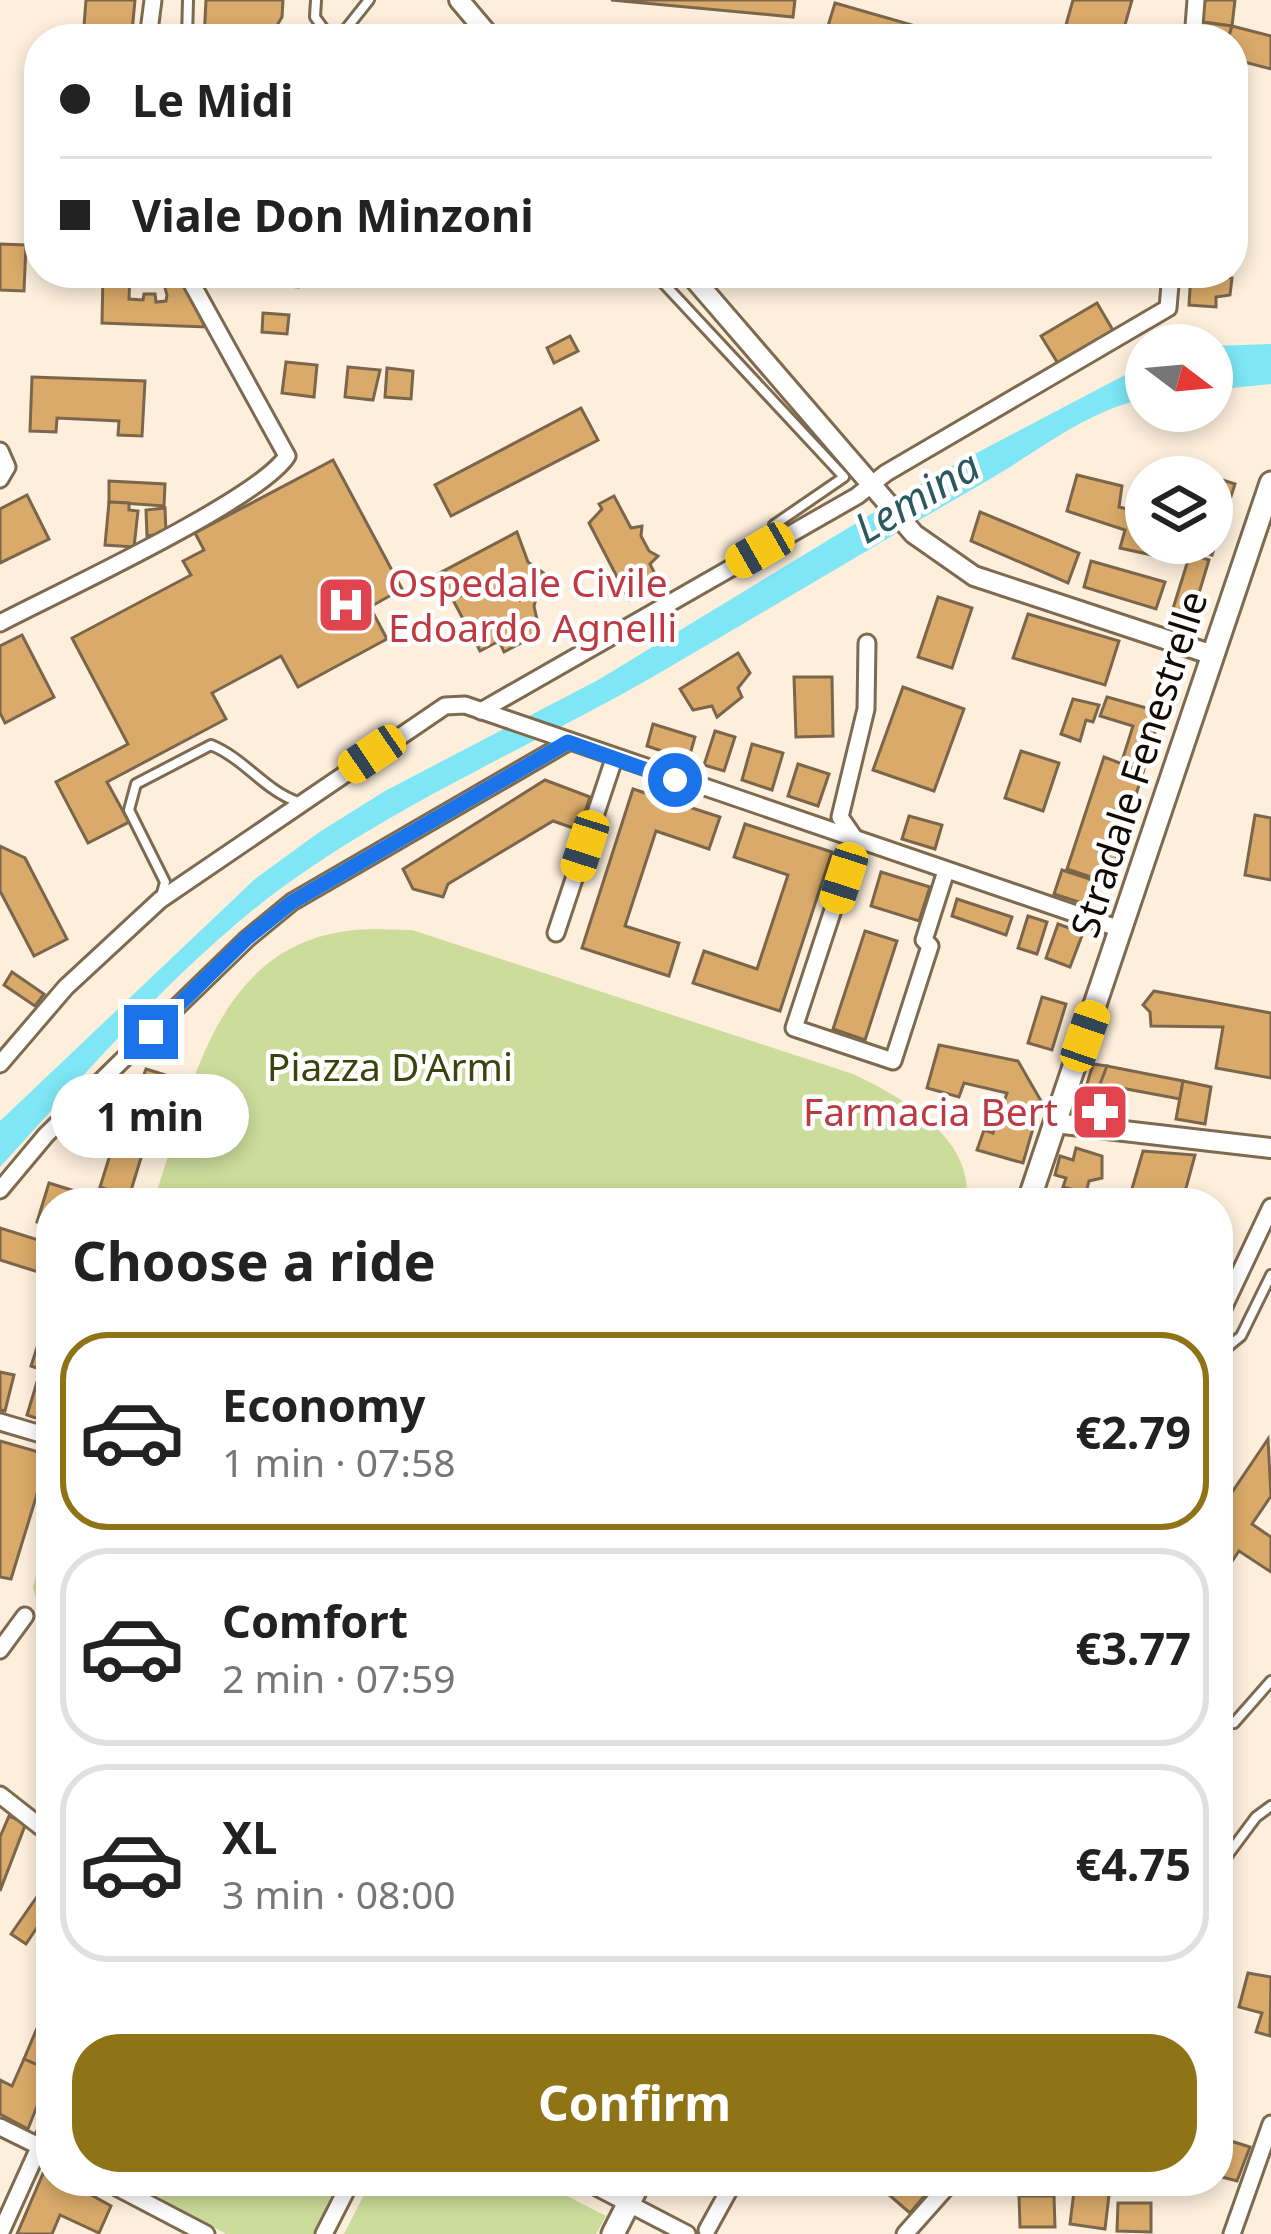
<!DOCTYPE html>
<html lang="en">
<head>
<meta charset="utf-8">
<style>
	:root { --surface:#fff; --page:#f2f2f2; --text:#222; --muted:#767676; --line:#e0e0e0; --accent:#8f7317 }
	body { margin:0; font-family:"Noto Sans",sans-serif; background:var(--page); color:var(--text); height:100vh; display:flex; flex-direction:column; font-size:45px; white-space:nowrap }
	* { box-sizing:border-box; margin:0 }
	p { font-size:39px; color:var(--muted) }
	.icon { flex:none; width:66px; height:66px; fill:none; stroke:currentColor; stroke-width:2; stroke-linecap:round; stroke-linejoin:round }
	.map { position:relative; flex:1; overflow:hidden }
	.sheet { position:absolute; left:36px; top:1188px; width:1197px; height:1008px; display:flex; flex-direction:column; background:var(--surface); border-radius:48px; box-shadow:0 6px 18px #0003 }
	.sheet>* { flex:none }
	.top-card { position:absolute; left:24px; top:24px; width:1224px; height:264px; border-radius:48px; box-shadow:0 6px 18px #0003; display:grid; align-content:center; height:264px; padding:0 36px; background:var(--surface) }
	.needle { width:78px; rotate:106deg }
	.tools { position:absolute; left:1125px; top:324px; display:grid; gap:24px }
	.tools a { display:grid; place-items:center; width:108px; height:108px; border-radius:50%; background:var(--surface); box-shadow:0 6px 18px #0003; font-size:60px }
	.end { position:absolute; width:54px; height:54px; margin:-27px; border:15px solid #1a73e8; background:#fff; box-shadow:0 0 0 6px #fff }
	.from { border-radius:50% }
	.bubble { position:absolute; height:84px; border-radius:42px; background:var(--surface); box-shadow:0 6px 18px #0003; font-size:39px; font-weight:700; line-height:84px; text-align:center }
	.car { position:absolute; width:36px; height:72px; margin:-36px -18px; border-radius:15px; box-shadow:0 0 9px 3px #0007; background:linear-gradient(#f5c518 24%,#345 0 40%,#f5c518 0 76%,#345 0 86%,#f5c518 0) }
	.top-card b { display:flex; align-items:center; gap:42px; height:114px; font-size:45px }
	.top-card b+b { border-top:3px solid var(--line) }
	.top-card i { width:30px; height:30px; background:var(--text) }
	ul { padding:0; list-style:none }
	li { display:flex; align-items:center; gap:36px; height:198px; margin:0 24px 18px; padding:0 12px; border:6px solid var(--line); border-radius:48px }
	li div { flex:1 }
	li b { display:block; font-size:45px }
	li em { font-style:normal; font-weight:700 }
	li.active { border-color:var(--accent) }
	li>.icon { width:108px; height:108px; stroke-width:1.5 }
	h2 { padding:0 36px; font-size:54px; line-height:144px }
	.primary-button { display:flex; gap:24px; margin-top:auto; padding:24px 36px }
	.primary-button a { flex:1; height:138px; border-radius:48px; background:var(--accent); color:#fff; font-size:48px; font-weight:700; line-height:138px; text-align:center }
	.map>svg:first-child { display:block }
	.green { fill:#ccdc9b }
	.water { fill:#7ee6f5 }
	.building { fill:#daaa6a; stroke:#7b664b; stroke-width:3 }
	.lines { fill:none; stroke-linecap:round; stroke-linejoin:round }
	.service-casing { stroke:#7e6a4e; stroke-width:14 }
	.minor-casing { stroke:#7e6a4e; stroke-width:21 }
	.tertiary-casing { stroke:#7e6a4e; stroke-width:24 }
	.secondary-casing { stroke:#7e6a4e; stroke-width:27 }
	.service { stroke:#fff; stroke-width:8 }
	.minor { stroke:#fff; stroke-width:15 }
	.tertiary { stroke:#fff; stroke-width:18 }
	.secondary { stroke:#fff; stroke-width:21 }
	.route { stroke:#1a73e8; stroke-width:15 }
	.labels { text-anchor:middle; stroke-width:9; stroke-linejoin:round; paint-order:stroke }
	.health-label { font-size:39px; fill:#be3a42; stroke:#fff; text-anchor:start }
	.street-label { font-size:39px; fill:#120a02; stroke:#fff }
	.park-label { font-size:39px; fill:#3a440d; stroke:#fff }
	.water-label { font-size:42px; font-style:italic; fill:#2b5960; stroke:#fff }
</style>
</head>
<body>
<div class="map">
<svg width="1271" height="2234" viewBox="0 0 1271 2234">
	<rect width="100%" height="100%" fill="#fdefdc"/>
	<g class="green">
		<path d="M 371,929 L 412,930 L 853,1074 C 901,1097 976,1138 966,1203 L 153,1203 C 194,1083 216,933 371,929 Z"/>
		<path d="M 51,1517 L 51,1655 L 33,1587 Z"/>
		<path d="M 164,2181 L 339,2181 L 313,2234 L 226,2234 L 157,2196 Z"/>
		<path d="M 371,2181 L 538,2181 L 606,2216 L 596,2234 L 344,2234 Z"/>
	</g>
	<g class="water">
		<path d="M 1271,344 L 1271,384 L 1212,390 L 1212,346 Z"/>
		<path d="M 1146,364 L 1146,399 C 1090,408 1034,454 985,482 C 875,545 766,611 656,675 C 520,753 371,814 248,914 C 157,989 80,1080 0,1167 L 0,1121 L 255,879 L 318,833 L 385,791 L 598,680 L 942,471 Z"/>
	</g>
	<g class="building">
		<path d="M 86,0 L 135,0 L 132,32 L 84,26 Z"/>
		<path d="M 206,0 L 283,0 L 282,17 L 269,39 L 204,39 Z"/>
		<path d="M 611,0 L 795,0 L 793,17 Z"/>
		<path d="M 1073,0 L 1132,0 L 1121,39 L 1062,39 Z"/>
		<path d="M 1205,0 L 1235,0 L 1232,26 L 1202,22 Z"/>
		<path d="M 835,3 L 943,34 L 945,26 L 976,35 L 975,39 L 824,39 Z"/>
		<path d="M 1202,22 L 1232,26 L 1228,39 L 1202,39 Z"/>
		<path d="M 1232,26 L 1271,36 L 1271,69 L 1233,59 L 1233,39 L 1228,39 Z"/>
		<path d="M 0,244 L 26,245 L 24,291 L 0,290 Z"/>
		<path d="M 103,273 L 130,273 L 129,299 L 143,300 L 144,294 L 155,294 L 156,302 L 166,301 L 167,295 L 161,273 L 178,273 L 205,327 L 102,323 Z"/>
		<path d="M 243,273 L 300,273 L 298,287 L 242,282 Z"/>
		<path d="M 1191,273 L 1232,278 L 1230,295 L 1216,297 L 1216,307 L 1189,305 Z"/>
		<path d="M 1097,303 L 1114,332 L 1059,365 L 1041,336 Z"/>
		<path d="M 263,313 L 289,315 L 287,334 L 262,332 Z"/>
		<path d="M 570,336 L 578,351 L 554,363 L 547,348 Z"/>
		<path d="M 286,362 L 317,365 L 314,397 L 282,393 Z"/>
		<path d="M 348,367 L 380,370 L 373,400 L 345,397 Z"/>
		<path d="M 387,368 L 413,371 L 411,399 L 385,397 Z"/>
		<path d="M 32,377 L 145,381 L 142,436 L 118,435 L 119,421 L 57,418 L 56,432 L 30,431 Z"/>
		<path d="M 581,408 L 598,440 L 451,516 L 435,485 Z"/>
		<path d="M 333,460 L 402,589 L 370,607 L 387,639 L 298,687 L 281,656 L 212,693 L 226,719 L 107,782 L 129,822 L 88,843 L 56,782 L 128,744 L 72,638 L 191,575 L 183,561 L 204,550 L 195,533 Z"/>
		<path d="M 1186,468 L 1235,484 L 1212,555 L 1191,548 L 1192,543 L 1212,543 L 1212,477 L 1183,477 Z"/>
		<path d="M 1077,475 L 1122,486 L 1119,507 L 1141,512 L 1146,499 L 1146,543 L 1165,543 L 1161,557 L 1120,548 L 1125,530 L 1067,511 Z"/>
		<path d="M 109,481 L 165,484 L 164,506 L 109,502 Z"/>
		<path d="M 27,495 L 49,539 L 0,563 L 0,509 Z"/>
		<path d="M 614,496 L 631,528 L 642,526 L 641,536 L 649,551 L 658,556 L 650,564 L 660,584 L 629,600 L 589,523 L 602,509 L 599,504 Z"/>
		<path d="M 109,502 L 129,503 L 129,510 L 138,511 L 134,547 L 105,545 Z"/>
		<path d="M 165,508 L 166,533 L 147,536 L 146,510 Z"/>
		<path d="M 980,512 L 1079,553 L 1068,583 L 971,541 Z"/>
		<path d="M 517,532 L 528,562 L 545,574 L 515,590 L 520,600 L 539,588 L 534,606 L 540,633 L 504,652 L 499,641 L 480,651 L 453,600 L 466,593 L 462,586 L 446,595 L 436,575 Z"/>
		<path d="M 1190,554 L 1209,560 L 1190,623 L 1171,615 Z"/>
		<path d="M 1091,561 L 1165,582 L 1156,609 L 1084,587 Z"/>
		<path d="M 938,597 L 972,608 L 952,668 L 918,657 Z"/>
		<path d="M 1028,614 L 1119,641 L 1105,685 L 1013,658 Z"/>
		<path d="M 22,635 L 54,697 L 5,723 L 0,713 L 0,646 Z"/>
		<path d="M 738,653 L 750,673 L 738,688 L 742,697 L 717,717 L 712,706 L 693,710 L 680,689 Z"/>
		<path d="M 794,677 L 832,677 L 833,736 L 796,737 Z"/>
		<path d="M 903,687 L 964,709 L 934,791 L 873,770 Z"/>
		<path d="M 1107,697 L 1161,712 L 1143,772 L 1121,764 L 1133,726 L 1100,716 Z"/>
		<path d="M 1073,699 L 1099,705 L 1093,722 L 1086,720 L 1080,741 L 1061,734 Z"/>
		<path d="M 653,724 L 695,737 L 687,765 L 661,757 L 662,751 L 647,746 Z"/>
		<path d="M 715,731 L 735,737 L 724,771 L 704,765 Z"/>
		<path d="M 752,744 L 783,753 L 772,790 L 742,780 Z"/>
		<path d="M 1021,751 L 1059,763 L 1043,811 L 1005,798 Z"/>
		<path d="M 1104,757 L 1143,772 L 1109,883 L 1067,869 Z"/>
		<path d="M 798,764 L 829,774 L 818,806 L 788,796 Z"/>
		<path d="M 545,780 L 590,797 L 579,830 L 553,821 L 448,884 L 443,897 L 413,889 L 403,869 Z"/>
		<path d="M 633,789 L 720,817 L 709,849 L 656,831 L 625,926 L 679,943 L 669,976 L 582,948 Z"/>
		<path d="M 1255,815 L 1271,818 L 1271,880 L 1245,875 Z"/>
		<path d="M 909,816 L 942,825 L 935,849 L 902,839 Z"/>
		<path d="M 745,824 L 832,852 L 780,1011 L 693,983 L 704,951 L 757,969 L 788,875 L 734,857 Z"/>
		<path d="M 0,846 L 25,858 L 67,939 L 34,956 L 0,891 Z"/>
		<path d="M 1062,870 L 1099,882 L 1091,906 L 1054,894 Z"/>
		<path d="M 881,872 L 930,887 L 919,921 L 871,906 Z"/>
		<path d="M 957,899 L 1012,917 L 1006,935 L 952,916 Z"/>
		<path d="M 1028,916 L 1047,922 L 1037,954 L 1018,948 Z"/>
		<path d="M 1058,924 L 1083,933 L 1070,967 L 1046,958 Z"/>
		<path d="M 865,931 L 897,941 L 865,1040 L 833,1029 Z"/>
		<path d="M 12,972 L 44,994 L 35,1006 L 4,985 Z"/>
		<path d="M 1154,991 L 1271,1013 L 1271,1078 L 1216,1068 L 1223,1027 L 1151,1026 L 1150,1012 L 1143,1005 Z"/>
		<path d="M 1042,997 L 1066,1004 L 1052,1050 L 1028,1043 Z"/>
		<path d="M 939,1045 L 1018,1061 L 1041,1101 L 1023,1163 L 977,1150 L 984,1130 L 993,1133 L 1007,1093 L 964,1083 L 959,1097 L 927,1088 Z"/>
		<path d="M 1093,1064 L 1107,1066 L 1102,1090 L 1125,1096 L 1119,1116 L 1080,1107 Z"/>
		<path d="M 1107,1066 L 1183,1081 L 1180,1099 L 1100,1084 Z"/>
		<path d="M 146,1069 L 172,1077 L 153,1134 L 119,1123 L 130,1088 L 135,1078 L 142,1080 Z"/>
		<path d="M 1183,1081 L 1211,1087 L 1205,1124 L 1176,1119 Z"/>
		<path d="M 115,1139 L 144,1148 L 129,1197 L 100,1187 Z"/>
		<path d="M 1076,1148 L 1102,1156 L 1102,1178 L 1089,1181 L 1086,1193 L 1063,1187 L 1066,1178 L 1055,1175 L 1060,1156 L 1073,1160 Z"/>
		<path d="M 1143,1151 L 1195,1155 L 1182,1203 L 1129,1199 Z"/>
		<path d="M 49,1183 L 113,1203 L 51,1203 L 51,1226 L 37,1222 Z"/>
		<path d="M 0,1228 L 51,1244 L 51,1276 L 0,1260 Z"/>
		<path d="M 45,1323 L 51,1324 L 51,1373 L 31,1366 Z"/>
		<path d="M 0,1372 L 14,1375 L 5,1411 L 0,1410 Z"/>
		<path d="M 37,1382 L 51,1386 L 51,1423 L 27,1415 Z"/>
		<path d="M 1268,1439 L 1271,1496 L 1252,1524 L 1271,1537 L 1271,1572 L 1239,1551 L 1218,1582 L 1218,1501 L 1224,1504 Z"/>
		<path d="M 0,1441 L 49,1455 L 11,1579 L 0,1577 Z"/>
		<path d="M 9,1816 L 26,1823 L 0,1891 L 0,1837 Z"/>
		<path d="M 36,1898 L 50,1908 L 26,1944 L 11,1934 Z"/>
		<path d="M 1248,1973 L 1271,1977 L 1270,2036 L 1256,2032 L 1262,2013 L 1239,2007 Z"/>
		<path d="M 51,1995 L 51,2071 L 24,2059 Z"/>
		<path d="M 24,2059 L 51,2071 L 28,2129 L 0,2114 L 0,2080 L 12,2086 Z"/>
		<path d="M 1218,2137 L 1250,2147 L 1237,2181 L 1218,2176 Z"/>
		<path d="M 45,2169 L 51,2173 L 51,2181 L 66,2181 L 111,2206 L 99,2233 L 60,2215 L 52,2234 L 17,2234 Z"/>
		<path d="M 873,2181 L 937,2181 L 910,2213 Z"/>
		<path d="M 1074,2191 L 1109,2195 L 1105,2229 L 1070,2224 Z"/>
		<path d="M 1019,2196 L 1054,2196 L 1055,2227 L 1020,2227 Z"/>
		<path d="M 1118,2203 L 1151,2203 L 1151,2232 L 1117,2231 Z"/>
	</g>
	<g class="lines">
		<g class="service-casing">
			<g id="service">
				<path d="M 316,0 L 315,17 L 331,39"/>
				<path d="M 187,39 L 188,0"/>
				<path d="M 338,39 L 369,0"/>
				<path d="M 654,273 L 844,477 L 774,525 L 777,540"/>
				<path d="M 500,274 L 501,273"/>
				<path d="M 162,893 L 165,882 L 129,810 L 136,784 L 211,745 C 245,759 264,790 298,802"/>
				<path d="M 1218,1348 L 1225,1349 L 1241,1336 L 1271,1275"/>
				<path d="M 1234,1723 L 1271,1681"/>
				<path d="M 1218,1868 L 1256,1817 L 1271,1806"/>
			</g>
		</g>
		<g class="minor-casing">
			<g id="minor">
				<path d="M 148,39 L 153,0"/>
				<path d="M 1193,39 L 1196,0"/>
				<path d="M 0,451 L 7,467 L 0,479"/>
				<path d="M 0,623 C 57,593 259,500 287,456 L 186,273"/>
				<path d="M 867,643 L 866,709 L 840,817 L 856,840 L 794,1028 L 893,1061 L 930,946 L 924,940 L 946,871"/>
				<path d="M 481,711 L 857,496 L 886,473 L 1168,308 L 1171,273"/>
				<path d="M 556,933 L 614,759"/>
				<path d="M 0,1064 L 66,987 L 160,900 L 445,706 L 465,705 L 1123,930"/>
				<path d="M 0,1190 L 46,1135 L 151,1032 L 247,939 L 292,902 L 568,742"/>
				<path d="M 1218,1319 L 1271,1207"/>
				<path d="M 0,1422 L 51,1437"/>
				<path d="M 0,1650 L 25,1616"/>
				<path d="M 0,1795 L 51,1835"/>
				<path d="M 0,2127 L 51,2152"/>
				<path d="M 105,2181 L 206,2234"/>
				<path d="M 585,2181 L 687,2234"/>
				<path d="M 707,2230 L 734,2181"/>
				<path d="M 0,2234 L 51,2121"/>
				<path d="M 324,2234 L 351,2181"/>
				<path d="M 905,2234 L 952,2181"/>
				<path d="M 1232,2234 L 1271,2124"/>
			</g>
		</g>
		<g class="tertiary-casing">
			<g id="tertiary">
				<path d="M 459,0 L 492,39"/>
				<path d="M 689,273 L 914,534 L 974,576 L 1213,655"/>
				<path d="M 1055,1123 L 1271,1148"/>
			</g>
		</g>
		<g class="secondary-casing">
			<g id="secondary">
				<path d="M 1028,1203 L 1271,483"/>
				<path d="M 613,2234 L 640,2181"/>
			</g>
		</g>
		<use href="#service" class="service"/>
		<use href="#minor" class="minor"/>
		<use href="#tertiary" class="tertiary"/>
		<use href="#secondary" class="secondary"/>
	</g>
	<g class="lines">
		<path class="route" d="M 151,1032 L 247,938 L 292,902 L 568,742 L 675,780"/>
	</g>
	<defs>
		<g id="hospital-square" transform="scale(3)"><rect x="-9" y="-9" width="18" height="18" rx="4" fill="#e0444e" stroke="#fff"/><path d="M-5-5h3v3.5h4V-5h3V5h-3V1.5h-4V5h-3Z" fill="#fff"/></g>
		<g id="pharmacy-square" transform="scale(3)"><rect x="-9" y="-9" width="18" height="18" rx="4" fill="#e0444e" stroke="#fff"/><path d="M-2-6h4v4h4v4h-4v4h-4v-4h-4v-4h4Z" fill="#fff"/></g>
	</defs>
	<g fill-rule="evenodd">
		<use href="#hospital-square" x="346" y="605"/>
		<use href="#pharmacy-square" x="1100" y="1112"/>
	</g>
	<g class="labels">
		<g class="health-label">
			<text x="388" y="597">Ospedale Civile<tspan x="388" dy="45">Edoardo Agnelli</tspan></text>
			<text x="1058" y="1126" text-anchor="end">Farmacia Bert</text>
		</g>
		<g class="street-label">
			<text transform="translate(1139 764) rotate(-72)" y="14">Stradale Fenestrelle</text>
		</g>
		<g class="park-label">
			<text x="390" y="1081">Piazza D'Armi</text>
		</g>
		<g class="water-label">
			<text transform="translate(917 497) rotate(-31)" y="15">Lemina</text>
		</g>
	</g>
</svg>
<div class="tools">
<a><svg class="needle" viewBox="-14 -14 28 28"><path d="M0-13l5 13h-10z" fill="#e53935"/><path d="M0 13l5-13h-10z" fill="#767676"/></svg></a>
<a><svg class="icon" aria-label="layers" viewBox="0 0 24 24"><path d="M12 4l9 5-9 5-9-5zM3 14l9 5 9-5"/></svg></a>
</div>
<i class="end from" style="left:675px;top:780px"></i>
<i class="end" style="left:151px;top:1032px"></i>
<div class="bubble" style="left:51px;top:1074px;width:198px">1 min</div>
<i class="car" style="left:760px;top:550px;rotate:240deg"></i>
<i class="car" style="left:372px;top:754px;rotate:236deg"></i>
<i class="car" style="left:585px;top:846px;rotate:198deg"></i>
<i class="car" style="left:844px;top:878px;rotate:198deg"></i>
<i class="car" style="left:1085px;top:1036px;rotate:19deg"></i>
<div class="top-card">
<b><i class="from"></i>Le Midi</b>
<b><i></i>Viale Don Minzoni</b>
</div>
<section class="sheet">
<h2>Choose a ride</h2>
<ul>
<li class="active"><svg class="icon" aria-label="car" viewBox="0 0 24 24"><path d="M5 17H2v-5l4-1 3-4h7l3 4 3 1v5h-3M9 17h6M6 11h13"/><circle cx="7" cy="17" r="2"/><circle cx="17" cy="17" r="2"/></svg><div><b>Economy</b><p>1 min · 07:58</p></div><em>€2.79</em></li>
<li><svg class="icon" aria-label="car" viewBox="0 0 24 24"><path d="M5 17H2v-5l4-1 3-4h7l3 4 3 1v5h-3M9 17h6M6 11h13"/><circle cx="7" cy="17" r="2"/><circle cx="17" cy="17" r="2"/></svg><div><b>Comfort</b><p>2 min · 07:59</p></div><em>€3.77</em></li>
<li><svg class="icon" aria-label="car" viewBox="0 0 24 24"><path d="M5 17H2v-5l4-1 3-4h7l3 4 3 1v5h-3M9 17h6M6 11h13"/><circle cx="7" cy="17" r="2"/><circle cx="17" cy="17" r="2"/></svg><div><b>XL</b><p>3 min · 08:00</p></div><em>€4.75</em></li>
</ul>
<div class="primary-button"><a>Confirm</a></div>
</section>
</div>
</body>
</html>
